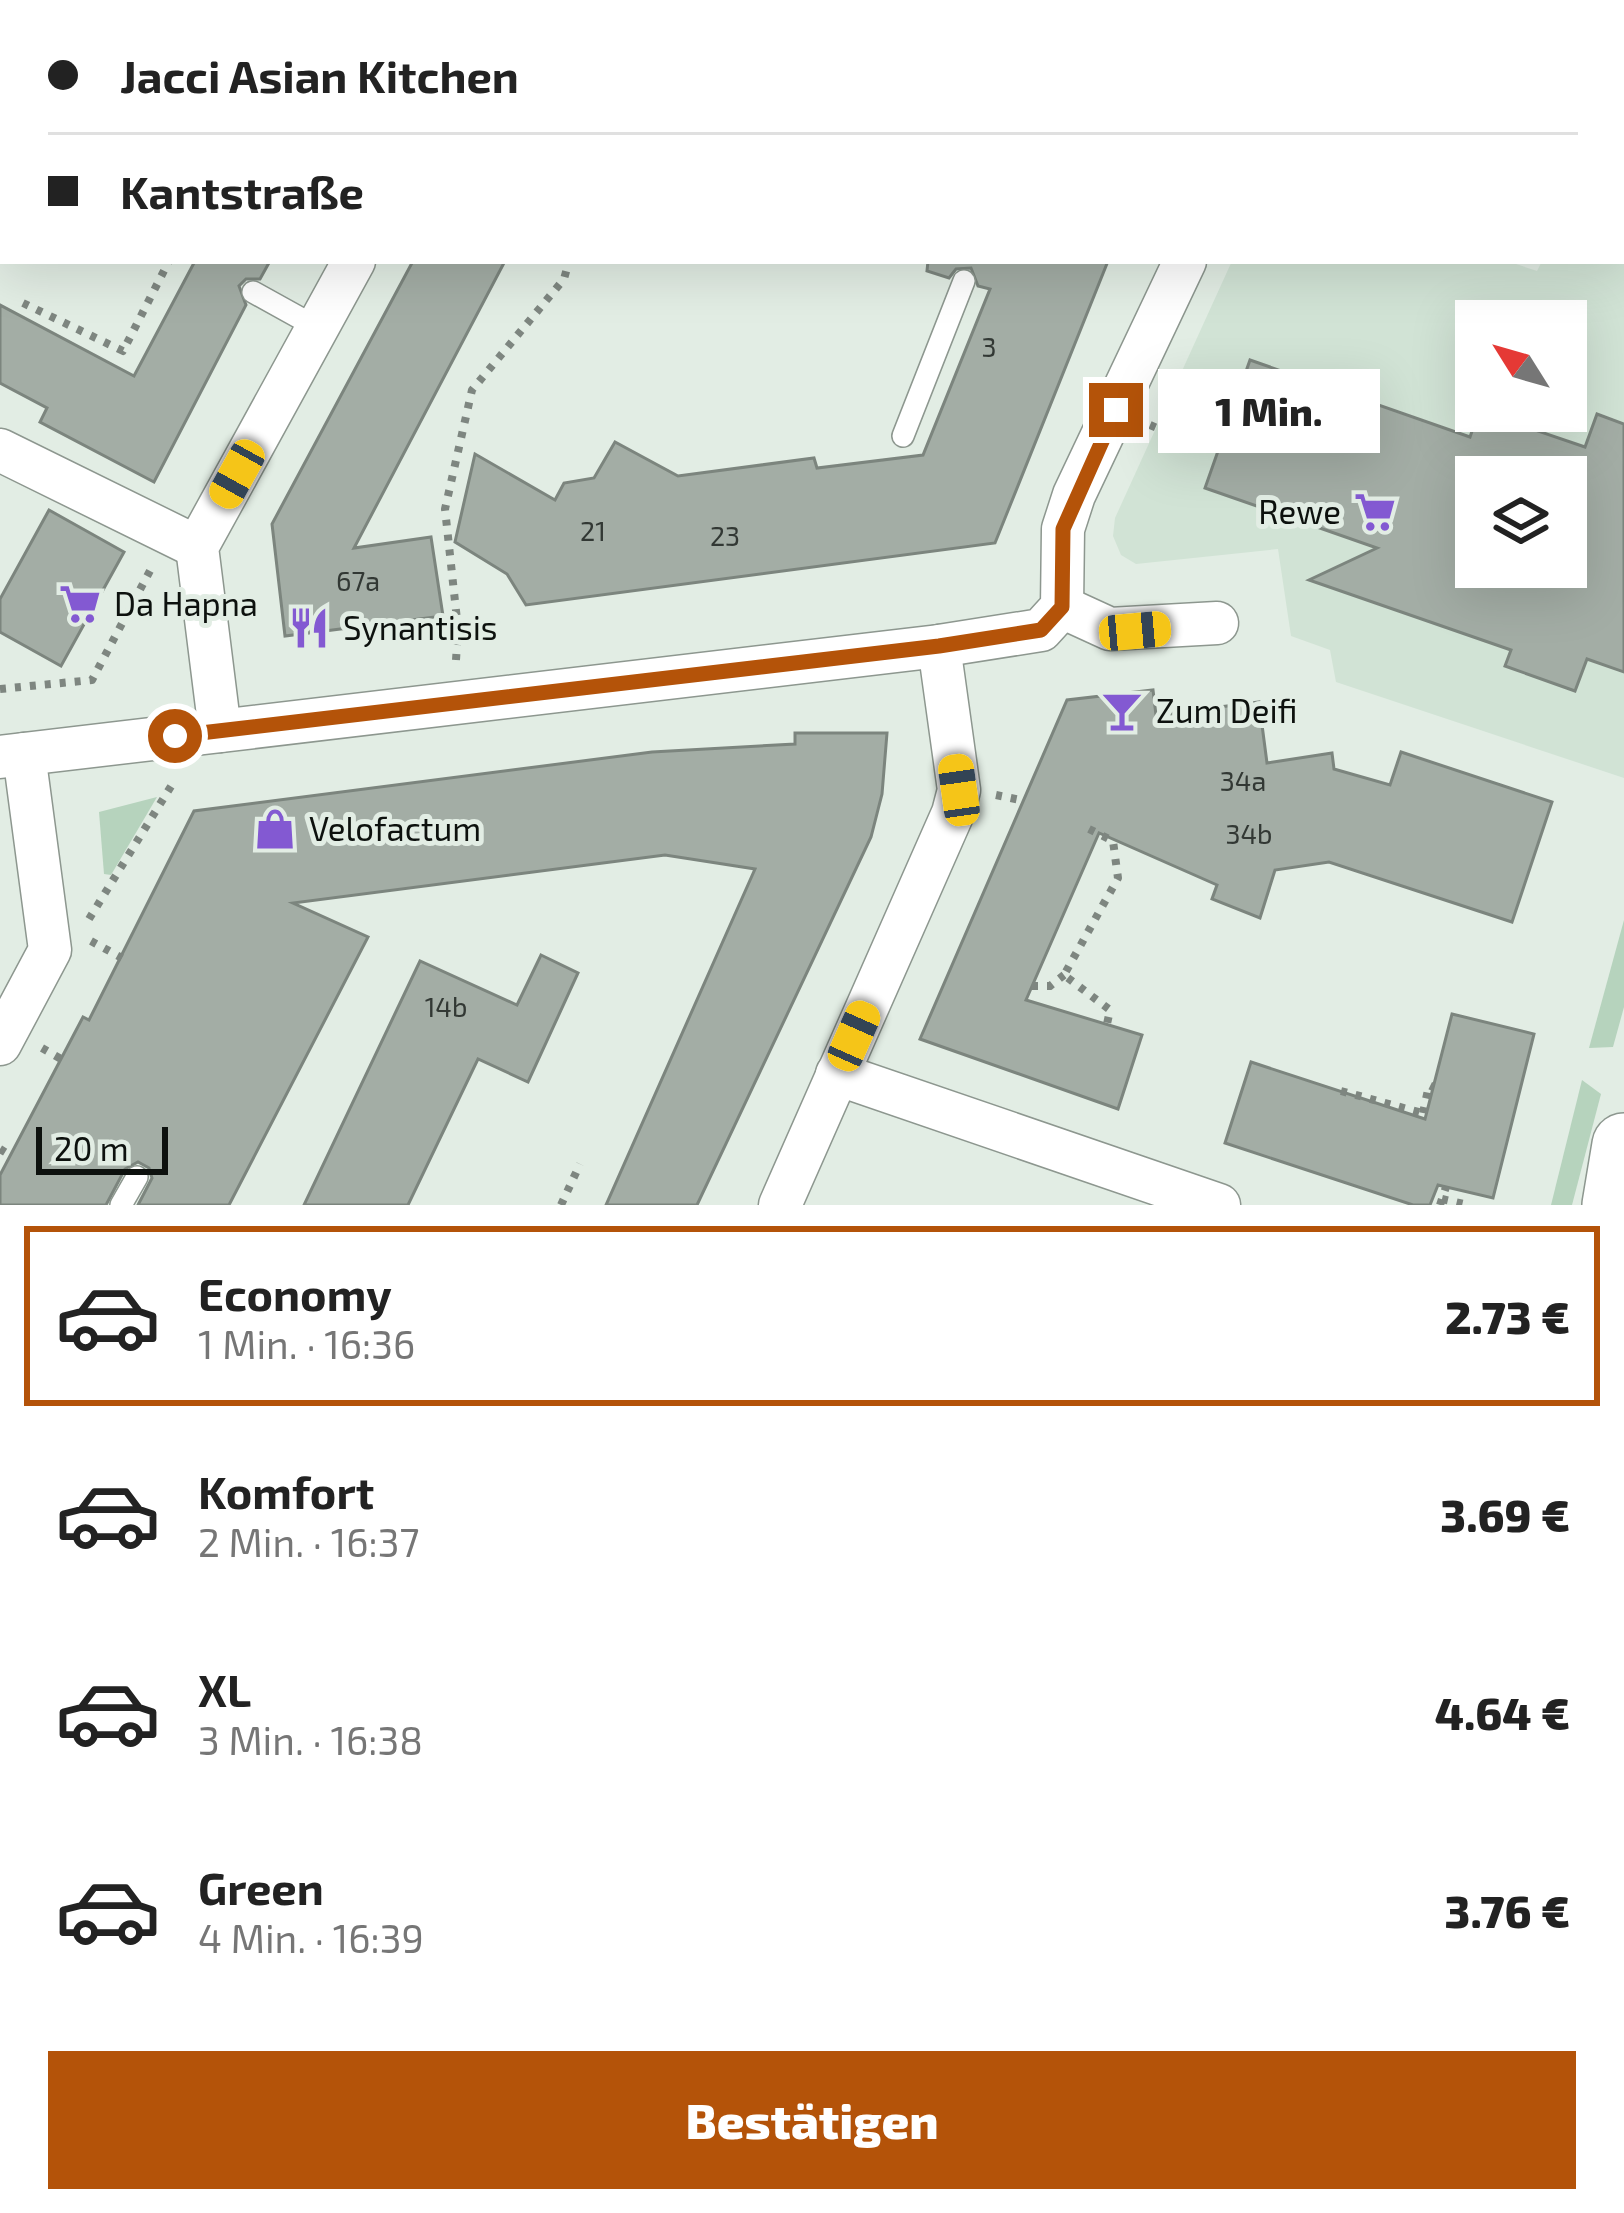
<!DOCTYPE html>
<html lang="de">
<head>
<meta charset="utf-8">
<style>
	:root { --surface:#fff; --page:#f6f6f6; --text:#222; --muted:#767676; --line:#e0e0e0; --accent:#b45309 }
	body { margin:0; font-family:"Exo 2",sans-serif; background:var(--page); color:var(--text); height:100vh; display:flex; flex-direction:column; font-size:45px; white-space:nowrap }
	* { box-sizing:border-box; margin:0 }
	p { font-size:39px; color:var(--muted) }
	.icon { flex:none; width:66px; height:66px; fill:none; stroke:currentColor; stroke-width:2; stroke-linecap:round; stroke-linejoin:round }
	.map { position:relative; height:1205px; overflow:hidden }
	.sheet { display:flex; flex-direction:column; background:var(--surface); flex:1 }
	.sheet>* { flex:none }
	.top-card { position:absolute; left:0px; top:0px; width:1626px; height:264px; box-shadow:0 12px 48px #0002; display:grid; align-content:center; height:264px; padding:0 48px; background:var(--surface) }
	.needle { width:78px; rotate:307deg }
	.controls { position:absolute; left:1455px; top:300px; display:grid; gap:24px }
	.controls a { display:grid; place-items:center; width:132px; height:132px; border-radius:0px; background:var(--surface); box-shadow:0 12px 48px #0002; font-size:60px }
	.scale { position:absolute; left:36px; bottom:30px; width:132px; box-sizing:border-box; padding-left:12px; border:6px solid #0d110e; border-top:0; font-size:33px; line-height:42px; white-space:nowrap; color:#0d110e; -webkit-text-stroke:9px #e2ede4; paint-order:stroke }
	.end { position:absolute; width:54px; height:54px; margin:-27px; border:15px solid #b45309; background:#fff; box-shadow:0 0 0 6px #fff }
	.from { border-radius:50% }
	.bubble { position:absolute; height:84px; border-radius:0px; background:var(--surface); box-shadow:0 12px 48px #0002; font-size:39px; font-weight:800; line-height:84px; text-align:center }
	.car { position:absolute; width:36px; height:72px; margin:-36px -18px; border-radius:15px; box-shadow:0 0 9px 3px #0007; background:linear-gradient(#f5c518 24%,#345 0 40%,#f5c518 0 76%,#345 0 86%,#f5c518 0) }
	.top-card b { display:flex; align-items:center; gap:42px; height:114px; font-size:45px }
	.top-card b+b { border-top:3px solid var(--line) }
	.top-card i { width:30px; height:30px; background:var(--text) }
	ul { padding:21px 0 0; list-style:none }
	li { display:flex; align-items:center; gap:36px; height:180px; margin:0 24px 18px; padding:0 24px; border:6px solid transparent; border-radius:0px }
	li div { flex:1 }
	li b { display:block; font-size:45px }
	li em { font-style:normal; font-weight:800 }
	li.selected { border-color:var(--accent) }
	li>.icon { width:108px; height:108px; stroke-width:1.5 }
	.primary-button { display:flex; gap:24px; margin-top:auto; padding:24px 48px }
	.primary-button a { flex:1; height:138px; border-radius:0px; background:var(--accent); color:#fff; font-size:48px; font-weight:800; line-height:138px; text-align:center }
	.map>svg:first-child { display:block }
	.built { fill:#d1e3d5; fill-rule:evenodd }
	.green { fill:#b6d3bd }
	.building { fill:#a3ada5; stroke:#7c857e; stroke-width:3; fill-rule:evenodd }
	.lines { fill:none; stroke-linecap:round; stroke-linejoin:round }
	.service-casing { stroke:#8d978f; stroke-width:24 }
	.minor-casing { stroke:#8d978f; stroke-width:45 }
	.secondary-casing { stroke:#8d978f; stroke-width:66 }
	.path { stroke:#7e8680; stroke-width:8; stroke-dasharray:6 9; stroke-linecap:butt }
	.service { stroke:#fff; stroke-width:21 }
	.minor { stroke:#fff; stroke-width:42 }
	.secondary { stroke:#fff; stroke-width:63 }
	.route { stroke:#b45309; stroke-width:15 }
	.labels { text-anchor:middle; stroke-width:10; stroke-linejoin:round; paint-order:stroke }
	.number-label { font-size:27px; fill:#323834 }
	.poi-label { font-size:33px; fill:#0d110e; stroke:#e2ede4; text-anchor:start }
</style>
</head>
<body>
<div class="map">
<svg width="1624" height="1205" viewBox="0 0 1624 1205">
	<rect width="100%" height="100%" fill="#e2ede4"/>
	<path class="built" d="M 1624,40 L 1624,778 L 1336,682 L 1330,650 L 1291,636 L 1278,549 L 1136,564 L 1121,555 L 1113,536 L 1115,518 L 1232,261 L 1507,261 L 1537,271 L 1542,261 L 1623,261 ZM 1476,321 L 1566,321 L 1566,411 L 1476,411 ZM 1476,477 L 1566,477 L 1566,567 L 1476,567 Z"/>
	<g class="green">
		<path d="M 157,797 L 111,875 L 104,874 L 99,812 Z"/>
		<path d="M 1624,920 L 1624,1007 L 1613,1047 L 1589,1048 Z"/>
		<path d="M 1582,1080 L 1601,1094 L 1572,1205 L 1551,1205 Z"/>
	</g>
	<g class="building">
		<path d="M 195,261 L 270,261 L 260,279 L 246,279 L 239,286 L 246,305 L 154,482 L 40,422 L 47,408 L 0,383 L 0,305 L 134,376 Z"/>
		<path d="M 413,261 L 505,261 L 354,548 L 431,537 L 443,616 L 285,636 L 272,524 Z"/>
		<path d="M 928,261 L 1108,261 L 995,543 L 526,605 L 507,574 L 455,542 L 475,454 L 555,500 L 564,483 L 594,478 L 615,442 L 678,476 L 814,458 L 817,468 L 923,455 L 990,289 L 978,286 L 971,268 L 956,269 L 949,278 L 927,271 Z"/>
		<path d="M 1250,360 L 1470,437 L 1479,411 L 1585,447 L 1597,414 L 1624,424 L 1624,672 L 1587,659 L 1575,691 L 1505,666 L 1511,650 L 1309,580 L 1377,548 L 1205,488 ZM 1476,477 L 1566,477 L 1566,567 L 1476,567 Z"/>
		<path d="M 49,510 L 124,552 L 61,666 L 0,632 L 0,599 Z"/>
		<path d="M 1153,690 L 1156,715 L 1259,702 L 1267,763 L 1332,753 L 1334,769 L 1390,785 L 1401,752 L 1552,802 L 1512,922 L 1329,862 L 1275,870 L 1260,918 L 1212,899 L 1217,885 L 1099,833 L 1026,1000 L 1142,1035 L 1118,1109 L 920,1039 L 1067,700 Z"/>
		<path d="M 795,733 L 887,733 L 882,794 L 871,837 L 697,1205 L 606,1205 L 755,869 L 665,855 L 293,903 L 368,937 L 229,1205 L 138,1205 L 152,1178 L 149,1168 L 138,1162 L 125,1169 L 106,1205 L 0,1205 L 0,1175 L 83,1017 L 89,1020 L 194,811 L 652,752 L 795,744 Z"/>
		<path d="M 541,955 L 578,973 L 528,1082 L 478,1059 L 408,1205 L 304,1205 L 420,961 L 517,1005 Z"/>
		<path d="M 1452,1014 L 1534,1034 L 1493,1198 L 1438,1185 L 1430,1205 L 1413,1205 L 1225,1143 L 1251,1062 L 1425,1119 Z"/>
	</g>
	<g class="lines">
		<g class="service-casing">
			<g id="service">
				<path d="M 795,3 L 796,0"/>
				<path d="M 253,292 L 318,328"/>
				<path d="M 903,436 L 964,281"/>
				<path d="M 121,1205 L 137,1177"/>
			</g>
		</g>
		<g class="minor-casing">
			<g id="minor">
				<path d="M 575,0 L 586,3"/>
				<path d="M 493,3 L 495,0"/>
				<path d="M 1314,3 L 1315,0"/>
				<path d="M 0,450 L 197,547"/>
				<path d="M 1062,607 L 1110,629 L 1217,623"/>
				<path d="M 220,731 L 197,547 L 354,261"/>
				<path d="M 0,757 L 939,646 L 1041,630 L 1062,607 L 1063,529 L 1074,495 L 1185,261"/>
				<path d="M 0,1044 L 50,950 L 24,754"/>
				<path d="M 837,1074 L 1219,1205"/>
				<path d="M 780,1205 L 953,813 L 959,790 L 939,646"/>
			</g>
		</g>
		<g class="secondary-casing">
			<path id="secondary" d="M 1614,1205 L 1624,1145"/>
		</g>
		<g class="path">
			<path d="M 1121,3 L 1123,0"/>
			<path d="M 23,303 L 123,351 L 169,261"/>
			<path d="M 1150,425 L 1171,434 L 1182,405 L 1199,412"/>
			<path d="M 456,660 L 458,629 L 445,509 L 472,390 L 564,279 L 569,261"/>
			<path d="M 0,689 L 92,680 L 152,567"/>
			<path d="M 996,795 L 1025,801"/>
			<path d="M 1089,829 L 1113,841 L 1118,878 L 1064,975 L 1110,1010 L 1107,1024"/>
			<path d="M 89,919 L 173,783"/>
			<path d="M 91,941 L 122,958"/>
			<path d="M 1032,986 L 1050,986 L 1064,975"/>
			<path d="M 42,1048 L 61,1059"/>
			<path d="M 1341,1091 L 1426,1114"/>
			<path d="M 1423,1113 L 1429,1085 L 1433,1087"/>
			<path d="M 0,1149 L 10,1155"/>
			<path d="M 1442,1199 L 1468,1205"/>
			<path d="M 561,1205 L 580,1164"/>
			<path d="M 1440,1205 L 1446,1187"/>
		</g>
		<use href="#service" class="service"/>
		<use href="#minor" class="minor"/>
		<use href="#secondary" class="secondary"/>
	</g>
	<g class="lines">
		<path class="route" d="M 175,736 L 939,646 L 1041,630 L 1062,607 L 1063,529 L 1116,410"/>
	</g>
	<defs>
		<g id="supermarket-bare" transform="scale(3.24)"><path d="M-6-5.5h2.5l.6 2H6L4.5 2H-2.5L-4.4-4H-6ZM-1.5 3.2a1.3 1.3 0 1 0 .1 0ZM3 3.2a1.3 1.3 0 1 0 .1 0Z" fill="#8359d2" stroke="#e2ede4" stroke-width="2.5" paint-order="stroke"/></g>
		<g id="restaurant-bare" transform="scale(3.24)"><path d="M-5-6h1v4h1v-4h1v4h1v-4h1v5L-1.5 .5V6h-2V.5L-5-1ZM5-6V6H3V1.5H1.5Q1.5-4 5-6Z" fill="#8359d2" stroke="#e2ede4" stroke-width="2.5" paint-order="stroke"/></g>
		<g id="bar-bare" transform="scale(3.24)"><path d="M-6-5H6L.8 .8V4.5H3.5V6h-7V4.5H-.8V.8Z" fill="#8359d2" stroke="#e2ede4" stroke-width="2.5" paint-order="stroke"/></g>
		<g id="shop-bare" transform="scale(3.24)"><path d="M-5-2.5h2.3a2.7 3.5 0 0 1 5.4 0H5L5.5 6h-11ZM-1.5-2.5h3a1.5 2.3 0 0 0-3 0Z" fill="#8359d2" stroke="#e2ede4" stroke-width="2.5" paint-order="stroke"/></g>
	</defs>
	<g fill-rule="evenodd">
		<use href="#supermarket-bare" x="1375" y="512"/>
		<use href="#supermarket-bare" x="80" y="604"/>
		<use href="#restaurant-bare" x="309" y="628"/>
		<use href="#bar-bare" x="1122" y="711"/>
		<use href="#shop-bare" x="275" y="829"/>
	</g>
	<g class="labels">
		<g class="number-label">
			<text x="989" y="357">3</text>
			<text x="593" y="541">21</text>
			<text x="725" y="546">23</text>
			<text x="358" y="591">67a</text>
			<text x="1243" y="791">34a</text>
			<text x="1249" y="844">34b</text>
			<text x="446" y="1017">14b</text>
		</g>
		<g class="poi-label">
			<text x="1341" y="524" text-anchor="end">Rewe</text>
			<text x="114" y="616">Da Hapna</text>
			<text x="343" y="640">Synantisis</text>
			<text x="1156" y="723">Zum Deifi</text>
			<text x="309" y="841">Velofactum</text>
		</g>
	</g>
</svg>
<div class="controls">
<a><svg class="needle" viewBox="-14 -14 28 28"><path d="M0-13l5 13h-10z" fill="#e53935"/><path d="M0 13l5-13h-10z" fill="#767676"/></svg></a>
<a><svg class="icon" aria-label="layers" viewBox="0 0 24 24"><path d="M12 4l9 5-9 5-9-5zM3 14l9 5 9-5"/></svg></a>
</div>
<div class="scale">20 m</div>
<i class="end from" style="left:175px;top:736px"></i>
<i class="end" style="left:1116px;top:410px"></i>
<div class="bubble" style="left:1158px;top:369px;width:222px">1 Min.</div>
<i class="car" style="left:237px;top:474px;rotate:209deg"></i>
<i class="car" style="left:1135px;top:631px;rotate:85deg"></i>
<i class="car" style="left:959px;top:790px;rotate:352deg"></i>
<i class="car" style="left:854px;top:1036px;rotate:24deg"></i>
<div class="top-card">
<b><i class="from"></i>Jacci Asian Kitchen</b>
<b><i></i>Kantstraße</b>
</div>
</div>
<section class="sheet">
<ul>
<li class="selected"><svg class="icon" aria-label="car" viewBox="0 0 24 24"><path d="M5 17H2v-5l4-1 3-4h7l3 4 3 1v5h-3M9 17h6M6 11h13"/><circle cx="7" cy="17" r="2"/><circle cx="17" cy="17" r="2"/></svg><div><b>Economy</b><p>1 Min. · 16:36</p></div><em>2.73 €</em></li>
<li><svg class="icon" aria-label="car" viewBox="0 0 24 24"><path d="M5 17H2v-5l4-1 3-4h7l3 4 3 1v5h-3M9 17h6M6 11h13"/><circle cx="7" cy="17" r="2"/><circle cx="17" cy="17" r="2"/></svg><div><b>Komfort</b><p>2 Min. · 16:37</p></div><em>3.69 €</em></li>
<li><svg class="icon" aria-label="car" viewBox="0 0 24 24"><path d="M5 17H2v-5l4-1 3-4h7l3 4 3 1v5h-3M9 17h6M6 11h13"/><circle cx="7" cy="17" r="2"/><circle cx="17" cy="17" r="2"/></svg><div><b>XL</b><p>3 Min. · 16:38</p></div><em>4.64 €</em></li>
<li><svg class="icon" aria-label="car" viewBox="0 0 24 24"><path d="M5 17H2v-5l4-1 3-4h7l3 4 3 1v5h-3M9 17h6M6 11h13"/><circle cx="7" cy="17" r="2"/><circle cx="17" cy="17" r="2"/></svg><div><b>Green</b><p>4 Min. · 16:39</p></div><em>3.76 €</em></li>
</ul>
<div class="primary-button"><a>Bestätigen</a></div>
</section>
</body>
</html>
